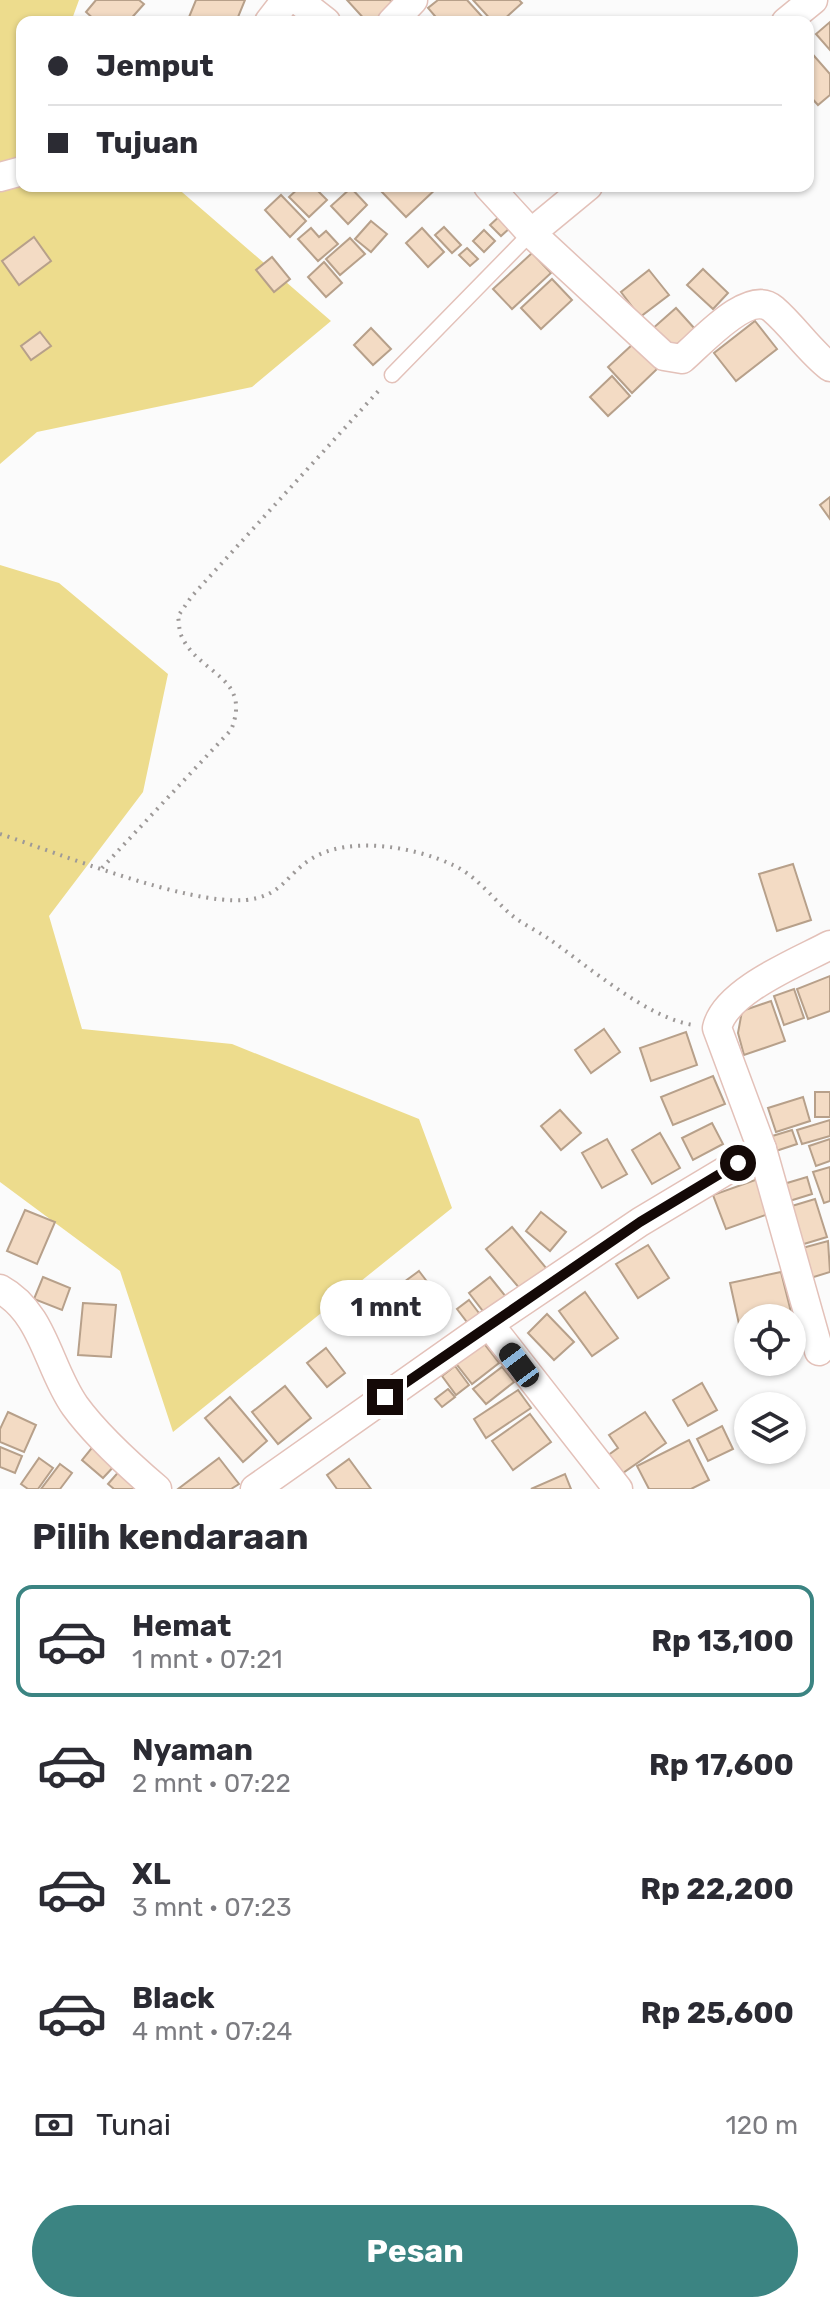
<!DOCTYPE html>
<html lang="id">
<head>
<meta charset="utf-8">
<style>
	:root { --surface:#fff; --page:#f7f7f7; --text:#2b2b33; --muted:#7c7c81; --line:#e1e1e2; --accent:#3b8482 }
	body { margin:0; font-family:Rubik,sans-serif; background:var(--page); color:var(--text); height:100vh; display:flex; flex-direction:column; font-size:30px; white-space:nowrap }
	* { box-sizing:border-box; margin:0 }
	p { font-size:26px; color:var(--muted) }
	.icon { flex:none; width:44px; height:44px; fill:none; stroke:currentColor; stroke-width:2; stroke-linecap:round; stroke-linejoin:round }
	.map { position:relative; height:1489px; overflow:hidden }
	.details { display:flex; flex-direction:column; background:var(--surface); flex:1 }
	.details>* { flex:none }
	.top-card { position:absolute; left:16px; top:16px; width:798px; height:176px; border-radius:16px; box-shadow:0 2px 6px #0004; display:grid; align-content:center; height:176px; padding:0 32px; background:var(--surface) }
	.tools { position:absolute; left:734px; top:1304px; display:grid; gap:16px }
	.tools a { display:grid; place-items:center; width:72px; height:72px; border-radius:50%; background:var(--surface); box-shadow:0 2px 6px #0004; font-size:40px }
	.end { position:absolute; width:36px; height:36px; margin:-18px; border:10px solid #140907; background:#fff; box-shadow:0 0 0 4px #fff }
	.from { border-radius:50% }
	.bubble { position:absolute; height:56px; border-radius:28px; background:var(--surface); box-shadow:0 2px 6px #0004; font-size:26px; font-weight:700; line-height:56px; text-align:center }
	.car { position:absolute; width:24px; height:48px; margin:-24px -12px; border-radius:10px; box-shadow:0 0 6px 2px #0007; background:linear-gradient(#222 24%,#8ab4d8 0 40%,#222 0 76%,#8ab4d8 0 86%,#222 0) }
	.top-card b { display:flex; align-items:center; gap:28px; height:76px; font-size:30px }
	.top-card b+b { border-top:2px solid var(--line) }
	.top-card i { width:20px; height:20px; background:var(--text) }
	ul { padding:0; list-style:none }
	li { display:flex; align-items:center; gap:24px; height:112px; margin:0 16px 12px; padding:0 16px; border:4px solid transparent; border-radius:16px }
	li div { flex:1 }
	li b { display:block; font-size:30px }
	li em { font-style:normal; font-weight:700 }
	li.active { border-color:var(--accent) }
	li>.icon { width:72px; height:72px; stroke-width:1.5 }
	h2 { padding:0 32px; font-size:36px; line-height:96px }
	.pay { display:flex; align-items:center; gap:20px; height:88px; padding:0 32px; font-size:30px }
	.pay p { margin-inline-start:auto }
	.cta { display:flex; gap:16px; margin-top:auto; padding:16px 32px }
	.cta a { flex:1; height:92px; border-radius:48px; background:var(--accent); color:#fff; font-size:32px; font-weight:700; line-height:92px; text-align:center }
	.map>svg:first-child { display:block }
	.green { fill:#eddc8d }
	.building { fill:#f3dbc4; stroke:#b7a08a; stroke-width:2 }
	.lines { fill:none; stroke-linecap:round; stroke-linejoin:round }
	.service-casing { stroke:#e3c1b9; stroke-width:17 }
	.minor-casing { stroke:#e3c1b9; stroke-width:31 }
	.path { stroke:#9d9998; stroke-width:4; stroke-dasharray:2 6; stroke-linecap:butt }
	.service { stroke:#fff; stroke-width:14 }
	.minor { stroke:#fff; stroke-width:28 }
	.route { stroke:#140907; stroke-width:10 }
</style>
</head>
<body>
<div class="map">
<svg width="830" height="1489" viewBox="0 0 830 1489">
	<rect width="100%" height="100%" fill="#fbfbfb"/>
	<g class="green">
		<path d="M 0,0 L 79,0 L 71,22 L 22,22 L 22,186 L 175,186 L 331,321 L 252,387 L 37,432 L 0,464 Z"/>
		<path d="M 0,565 L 59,583 L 168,674 L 143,792 L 49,916 L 82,1029 L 232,1044 L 419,1119 L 452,1208 L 173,1432 L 120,1271 L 0,1182 Z"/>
	</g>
	<g class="building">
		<path d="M 96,0 L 139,0 L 144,4 L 128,22 L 97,22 L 86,12 Z"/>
		<path d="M 196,0 L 245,0 L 236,22 L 187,22 Z"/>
		<path d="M 347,0 L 390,0 L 396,7 L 380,22 L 367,22 Z"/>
		<path d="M 438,0 L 467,0 L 487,22 L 440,22 L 428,8 Z"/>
		<path d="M 473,0 L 519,0 L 522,3 L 501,22 L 493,22 Z"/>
		<path d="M 830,22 L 830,50 L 816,34 Z"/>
		<path d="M 808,49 L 830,74 L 830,95 L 818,105 L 808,94 Z"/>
		<path d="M 301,186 L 313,186 L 327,200 L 309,217 L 289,197 Z"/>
		<path d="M 384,186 L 439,186 L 406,217 L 380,190 Z"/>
		<path d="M 351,188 L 367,205 L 348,224 L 331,206 Z"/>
		<path d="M 281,195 L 306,221 L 290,237 L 265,210 Z"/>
		<path d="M 501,215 L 512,226 L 501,236 L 490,225 Z"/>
		<path d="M 371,221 L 387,234 L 371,252 L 355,239 Z"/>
		<path d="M 444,227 L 461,245 L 452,253 L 435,235 Z"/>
		<path d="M 311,228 L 319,237 L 326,231 L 338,244 L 318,261 L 298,239 Z"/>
		<path d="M 422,228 L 444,252 L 428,267 L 406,243 Z"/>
		<path d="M 484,230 L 495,241 L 484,252 L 473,241 Z"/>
		<path d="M 34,237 L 51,261 L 19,285 L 2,261 Z"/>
		<path d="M 350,238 L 365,254 L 340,275 L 326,259 Z"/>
		<path d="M 467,248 L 478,259 L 470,266 L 459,255 Z"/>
		<path d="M 532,253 L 551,273 L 512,309 L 493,289 Z"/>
		<path d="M 272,257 L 290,279 L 274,292 L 256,270 Z"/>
		<path d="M 324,262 L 342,283 L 326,297 L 308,277 Z"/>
		<path d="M 703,269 L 728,293 L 713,309 L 687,285 Z"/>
		<path d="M 649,270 L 669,295 L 640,317 L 621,292 Z"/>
		<path d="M 552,279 L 572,300 L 541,329 L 521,308 Z"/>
		<path d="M 676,308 L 695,329 L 669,351 L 651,330 Z"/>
		<path d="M 755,321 L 777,349 L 736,381 L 714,353 Z"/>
		<path d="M 371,328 L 391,349 L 373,365 L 354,345 Z"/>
		<path d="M 40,332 L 51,346 L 31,360 L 21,346 Z"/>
		<path d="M 633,344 L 657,369 L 632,393 L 608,367 Z"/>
		<path d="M 612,376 L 630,396 L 608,416 L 590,397 Z"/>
		<path d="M 830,497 L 830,519 L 820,505 Z"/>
		<path d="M 793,864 L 811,920 L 777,931 L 759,874 Z"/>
		<path d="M 830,976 L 830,1011 L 808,1019 L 797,989 Z"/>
		<path d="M 794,989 L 804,1018 L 784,1025 L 774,996 Z"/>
		<path d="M 771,1001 L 785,1041 L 744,1055 L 738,1033 L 742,1011 Z"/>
		<path d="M 604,1029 L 620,1052 L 591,1073 L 575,1050 Z"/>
		<path d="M 686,1032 L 697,1065 L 651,1081 L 640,1048 Z"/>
		<path d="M 713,1076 L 725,1104 L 673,1125 L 661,1097 Z"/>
		<rect x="815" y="1092" width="15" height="25"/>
		<path d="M 803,1097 L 810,1121 L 776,1132 L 768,1108 Z"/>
		<path d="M 560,1110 L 581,1133 L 561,1150 L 541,1126 Z"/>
		<path d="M 830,1120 L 830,1136 L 802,1144 L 797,1130 Z"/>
		<path d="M 712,1123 L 723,1144 L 693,1160 L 682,1138 Z"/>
		<path d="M 792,1130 L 797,1144 L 773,1152 L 769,1137 Z"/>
		<path d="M 660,1133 L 680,1168 L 652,1184 L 632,1150 Z"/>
		<path d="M 607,1139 L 627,1174 L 602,1188 L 582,1153 Z"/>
		<path d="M 830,1139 L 830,1161 L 816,1166 L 809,1146 Z"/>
		<path d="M 830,1167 L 830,1201 L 824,1203 L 813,1172 Z"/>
		<path d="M 807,1177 L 812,1194 L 783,1203 L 777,1186 Z"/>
		<path d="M 758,1179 L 771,1213 L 726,1229 L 713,1195 Z"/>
		<path d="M 815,1199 L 827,1237 L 794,1247 L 782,1209 Z"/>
		<path d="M 25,1210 L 55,1222 L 37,1264 L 7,1251 Z"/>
		<path d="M 541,1212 L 566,1232 L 550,1251 L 526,1231 Z"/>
		<path d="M 512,1227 L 547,1269 L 521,1290 L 486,1249 Z"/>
		<path d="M 828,1241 L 830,1272 L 804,1280 L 795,1250 Z"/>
		<path d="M 648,1245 L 669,1278 L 638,1298 L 616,1264 Z"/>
		<path d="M 419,1271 L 441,1300 L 412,1323 L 389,1293 Z"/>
		<path d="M 781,1272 L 791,1312 L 748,1318 L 748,1322 L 739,1324 L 730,1283 Z"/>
		<path d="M 43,1277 L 70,1288 L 62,1310 L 34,1299 Z"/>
		<path d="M 490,1277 L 507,1298 L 486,1315 L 469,1293 Z"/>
		<path d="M 585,1292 L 618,1338 L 592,1356 L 559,1311 Z"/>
		<path d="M 469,1300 L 482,1317 L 470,1326 L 457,1309 Z"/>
		<path d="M 83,1303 L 116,1305 L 111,1357 L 78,1355 Z"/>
		<path d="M 547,1314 L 574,1342 L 554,1360 L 528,1333 Z"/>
		<path d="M 799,1323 L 808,1348 L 792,1354 L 792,1325 Z"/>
		<path d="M 482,1341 L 499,1363 L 472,1384 L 454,1361 Z"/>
		<path d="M 326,1348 L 345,1373 L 327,1387 L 307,1363 Z"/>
		<path d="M 455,1366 L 469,1385 L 456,1395 L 442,1376 Z"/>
		<path d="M 502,1367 L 514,1382 L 486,1404 L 473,1389 Z"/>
		<path d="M 702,1383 L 717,1410 L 688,1426 L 673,1400 Z"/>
		<path d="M 285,1386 L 311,1418 L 278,1444 L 252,1412 Z"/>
		<path d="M 448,1389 L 455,1397 L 442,1407 L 435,1399 Z"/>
		<path d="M 518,1390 L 531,1408 L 486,1438 L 474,1419 Z"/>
		<path d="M 230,1397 L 267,1441 L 243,1462 L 205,1418 Z"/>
		<path d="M 8,1412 L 36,1425 L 24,1452 L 0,1442 L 0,1429 Z"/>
		<path d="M 645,1412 L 666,1443 L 620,1475 L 607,1456 L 618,1448 L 609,1435 Z"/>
		<path d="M 530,1414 L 551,1442 L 513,1470 L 492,1441 Z"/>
		<path d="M 722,1426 L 733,1449 L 708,1461 L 697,1439 Z"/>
		<path d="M 689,1440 L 709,1480 L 691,1489 L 649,1489 L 637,1466 Z"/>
		<path d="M 95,1444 L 117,1463 L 103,1478 L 82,1460 Z"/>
		<path d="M 0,1447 L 22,1456 L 15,1473 L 0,1467 Z"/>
		<path d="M 39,1458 L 53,1468 L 38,1489 L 28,1489 L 21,1484 Z"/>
		<path d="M 219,1458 L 239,1484 L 231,1489 L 178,1489 Z"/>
		<path d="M 349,1459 L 371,1489 L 337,1489 L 327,1475 Z"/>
		<path d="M 60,1464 L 72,1473 L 60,1489 L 41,1489 Z"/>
		<path d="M 122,1468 L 139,1482 L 133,1489 L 114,1489 L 108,1484 Z"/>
		<path d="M 565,1474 L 571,1489 L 531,1489 Z"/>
	</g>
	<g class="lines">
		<g class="service-casing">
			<path id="service" d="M 392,375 L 531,233"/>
		</g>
		<g class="minor-casing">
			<g id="minor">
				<path d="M 298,0 L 326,22"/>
				<path d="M 269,22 L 286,0"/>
				<path d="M 392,22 L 413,0"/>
				<path d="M 786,22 L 813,0"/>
				<path d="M 0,177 L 22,171"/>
				<path d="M 488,186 L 531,233 L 664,356 L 682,359 C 701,343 749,288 773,309 C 794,327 808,350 830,367"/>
				<path d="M 531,233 L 588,186"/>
				<path d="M 762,1149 L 819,1351"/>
				<path d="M 0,1289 C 44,1313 48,1368 75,1406 C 96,1435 129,1465 157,1489"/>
				<path d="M 255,1489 L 489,1324"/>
				<path d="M 618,1489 L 489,1324 L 640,1222 L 762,1149 L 717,1028 C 725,991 798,962 830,945"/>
			</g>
		</g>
		<g class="path">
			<path d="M 0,834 C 61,854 186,905 246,900 C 282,896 285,876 311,859 C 349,835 415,847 453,865 C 475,875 491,896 508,912 C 520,923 536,930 549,939 C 588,966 648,1019 694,1025"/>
			<path d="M 102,868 L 231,730 C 253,676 198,675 181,635 C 179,630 179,622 178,616 L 192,596 L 382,387"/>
		</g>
		<use href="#service" class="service"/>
		<use href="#minor" class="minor"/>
	</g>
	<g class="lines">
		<path class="route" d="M 385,1397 L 640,1222 L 738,1163"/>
	</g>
</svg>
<div class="tools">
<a><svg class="icon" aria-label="locate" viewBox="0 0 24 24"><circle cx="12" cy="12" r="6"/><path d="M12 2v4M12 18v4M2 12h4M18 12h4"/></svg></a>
<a><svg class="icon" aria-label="layers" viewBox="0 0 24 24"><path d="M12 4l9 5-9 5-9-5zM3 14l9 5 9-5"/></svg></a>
</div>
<i class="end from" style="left:738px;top:1163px"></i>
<i class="end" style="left:385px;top:1397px"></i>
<div class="bubble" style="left:320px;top:1280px;width:132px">1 mnt</div>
<i class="car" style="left:519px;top:1365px;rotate:323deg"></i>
<div class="top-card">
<b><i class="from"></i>Jemput</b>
<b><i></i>Tujuan</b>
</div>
</div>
<section class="details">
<h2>Pilih kendaraan</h2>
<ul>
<li class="active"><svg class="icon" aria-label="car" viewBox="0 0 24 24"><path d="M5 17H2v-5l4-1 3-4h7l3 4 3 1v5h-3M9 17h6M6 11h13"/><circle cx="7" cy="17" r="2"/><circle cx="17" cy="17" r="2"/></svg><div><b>Hemat</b><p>1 mnt · 07:21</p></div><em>Rp 13,100</em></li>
<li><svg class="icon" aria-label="car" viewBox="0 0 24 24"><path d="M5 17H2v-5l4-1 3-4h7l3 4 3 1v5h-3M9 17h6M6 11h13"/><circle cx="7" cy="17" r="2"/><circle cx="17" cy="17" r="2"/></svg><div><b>Nyaman</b><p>2 mnt · 07:22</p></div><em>Rp 17,600</em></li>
<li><svg class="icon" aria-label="car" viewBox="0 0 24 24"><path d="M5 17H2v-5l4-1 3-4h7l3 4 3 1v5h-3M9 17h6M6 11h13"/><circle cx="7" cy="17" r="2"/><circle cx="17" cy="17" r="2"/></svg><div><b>XL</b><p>3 mnt · 07:23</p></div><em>Rp 22,200</em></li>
<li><svg class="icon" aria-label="car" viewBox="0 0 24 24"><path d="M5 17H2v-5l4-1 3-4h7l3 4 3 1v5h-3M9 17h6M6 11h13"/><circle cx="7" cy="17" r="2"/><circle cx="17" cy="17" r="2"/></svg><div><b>Black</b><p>4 mnt · 07:24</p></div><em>Rp 25,600</em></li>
</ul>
<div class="pay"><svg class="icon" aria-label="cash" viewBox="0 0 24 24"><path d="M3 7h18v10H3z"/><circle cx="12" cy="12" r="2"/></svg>Tunai<p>120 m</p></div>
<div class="cta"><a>Pesan</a></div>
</section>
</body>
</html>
